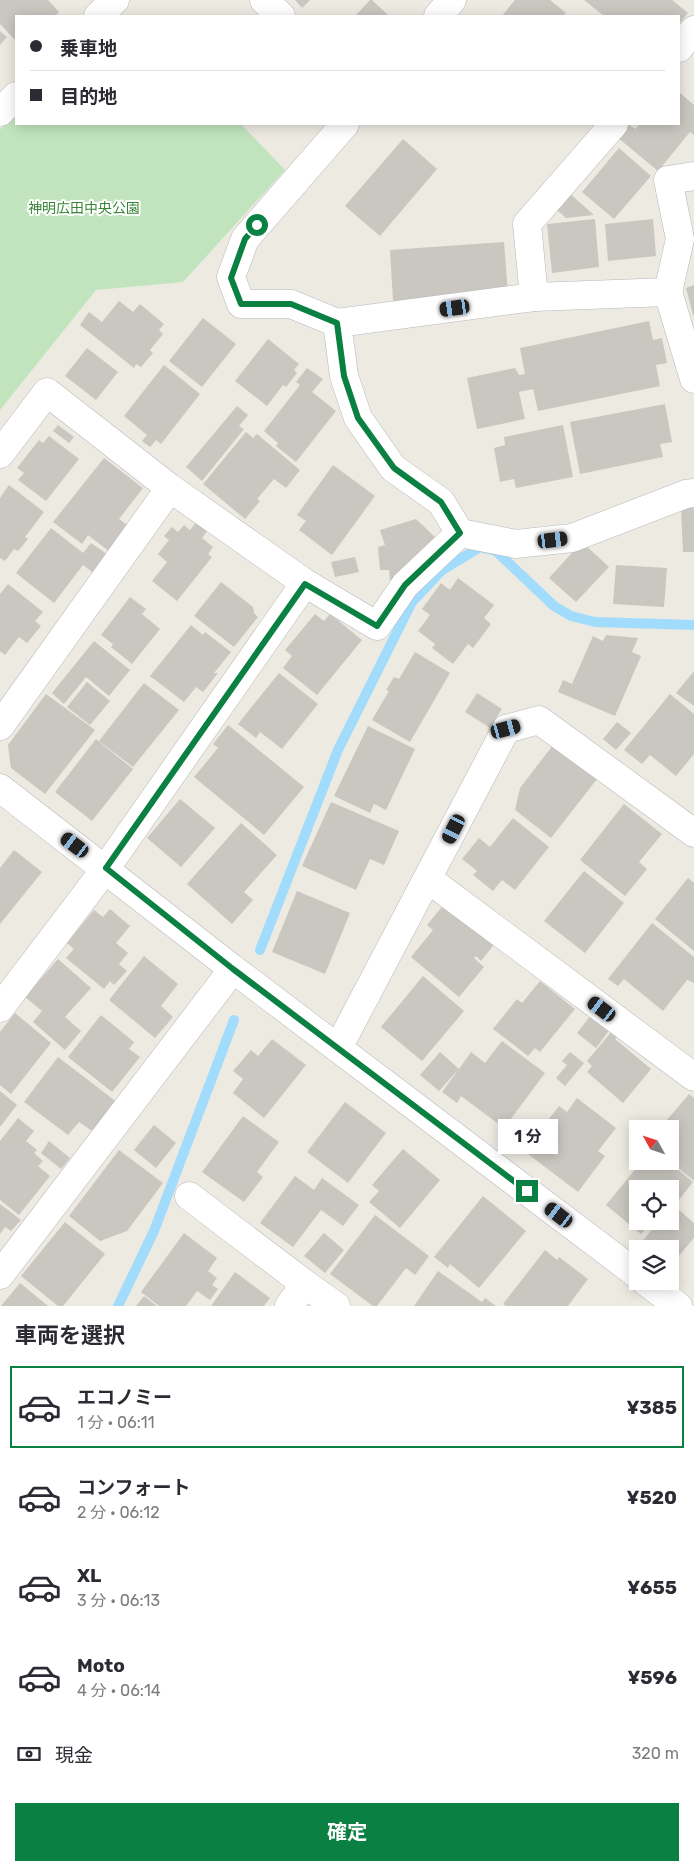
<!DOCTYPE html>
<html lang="ja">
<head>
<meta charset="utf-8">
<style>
	:root { --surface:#fff; --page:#f7f7f7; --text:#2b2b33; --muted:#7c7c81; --line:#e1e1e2; --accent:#0b8043 }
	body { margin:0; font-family:Rubik,"Noto Sans JP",sans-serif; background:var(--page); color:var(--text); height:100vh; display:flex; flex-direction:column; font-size:19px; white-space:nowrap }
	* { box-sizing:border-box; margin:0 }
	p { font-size:16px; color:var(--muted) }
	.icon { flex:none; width:28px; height:28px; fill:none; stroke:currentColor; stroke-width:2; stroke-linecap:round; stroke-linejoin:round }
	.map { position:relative; height:1306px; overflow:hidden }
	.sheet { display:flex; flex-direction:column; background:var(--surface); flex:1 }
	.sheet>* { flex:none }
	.guide { position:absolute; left:15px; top:15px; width:665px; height:110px; border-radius:0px; box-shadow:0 2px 12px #0003; display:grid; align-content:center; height:110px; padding:0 15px; background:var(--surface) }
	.needle { width:32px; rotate:310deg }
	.fabs { position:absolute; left:629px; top:1120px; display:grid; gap:10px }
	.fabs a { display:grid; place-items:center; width:50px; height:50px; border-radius:0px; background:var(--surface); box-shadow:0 2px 12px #0003; font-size:25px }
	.end { position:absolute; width:22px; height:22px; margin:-11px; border:6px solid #0b8043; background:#fff; box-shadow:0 0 0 2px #fff }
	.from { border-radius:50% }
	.bubble { position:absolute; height:35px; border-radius:0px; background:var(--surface); box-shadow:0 2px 12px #0003; font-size:16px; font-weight:700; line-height:35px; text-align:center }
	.car { position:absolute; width:15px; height:30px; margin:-15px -8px; border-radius:6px; box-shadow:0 0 4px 1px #0007; background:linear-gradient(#222 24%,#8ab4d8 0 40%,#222 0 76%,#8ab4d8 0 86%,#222 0) }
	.guide b { display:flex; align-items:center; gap:18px; height:48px; font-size:19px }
	.guide b+b { border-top:1px solid var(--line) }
	.guide i { width:12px; height:12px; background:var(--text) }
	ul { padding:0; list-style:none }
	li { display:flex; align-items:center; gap:15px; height:82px; margin:0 10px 8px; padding:0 5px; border:2px solid transparent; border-radius:0px }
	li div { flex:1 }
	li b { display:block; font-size:19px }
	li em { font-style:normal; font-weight:700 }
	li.active { border-color:var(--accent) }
	li>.icon { width:45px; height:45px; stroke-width:1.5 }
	h2 { padding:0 15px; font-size:22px; line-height:60px }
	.pay { display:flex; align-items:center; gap:12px; height:55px; padding:0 15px; font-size:19px }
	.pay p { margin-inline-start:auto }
	.cta { display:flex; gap:10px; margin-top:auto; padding:10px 15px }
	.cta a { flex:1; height:58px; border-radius:0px; background:var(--accent); color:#fff; font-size:20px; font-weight:700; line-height:58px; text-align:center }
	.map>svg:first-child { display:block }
	.green { fill:#c1e4be }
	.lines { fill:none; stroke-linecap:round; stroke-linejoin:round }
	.stream { stroke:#a2dcfd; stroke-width:10 }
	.building { fill:#cac7c1 }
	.minor-casing { stroke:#b5b8bc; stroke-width:29 }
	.minor { stroke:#fff; stroke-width:28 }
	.route { stroke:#0b8043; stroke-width:6 }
	.labels { text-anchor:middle; stroke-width:4; stroke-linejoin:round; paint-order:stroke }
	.park-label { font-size:14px; fill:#398537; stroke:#fff }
</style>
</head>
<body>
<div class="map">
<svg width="694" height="1306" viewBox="0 0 694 1306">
	<rect width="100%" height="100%" fill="#edeae2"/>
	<path class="green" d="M 16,114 L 16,124 L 241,124 L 285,170 L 183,282 L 96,290 L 0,410 L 0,129 Z"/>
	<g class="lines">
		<g class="stream">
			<path d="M 260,950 L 338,750 L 412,602 L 441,571 L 480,547 L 496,551 L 554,606 L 571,616 L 595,622 L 694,625"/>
			<path d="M 118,1306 L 154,1231 L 234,1020"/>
		</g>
	</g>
	<g class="building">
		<path d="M 0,0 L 48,0 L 59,12 L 55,16 L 16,16 L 16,41 L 0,24 Z"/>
		<path d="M 295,0 L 310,0 L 302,8 Z"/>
		<path d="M 370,0 L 372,0 L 389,16 L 355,16 Z"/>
		<path d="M 515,0 L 550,0 L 566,13 L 563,16 L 502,16 Z"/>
		<path d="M 584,0 L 672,0 L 688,13 L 679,24 L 679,16 L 604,16 Z"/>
		<path d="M 0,31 L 7,37 L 0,45 Z"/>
		<path d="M 679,92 L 694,105 L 694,135 L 690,132 L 658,171 L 617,137 L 628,124 L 635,129 L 640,124 L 679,124 Z"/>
		<path d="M 403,139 L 437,169 L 380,236 L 345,206 Z"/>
		<path d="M 619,148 L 651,176 L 614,219 L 582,192 Z"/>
		<path d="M 569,193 L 594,215 L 566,218 L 556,209 Z"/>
		<path d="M 595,219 L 599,267 L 552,273 L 547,224 Z"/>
		<path d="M 653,219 L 656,256 L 608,261 L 605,224 Z"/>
		<path d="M 504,242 L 508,293 L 393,301 L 390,250 Z"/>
		<path d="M 694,285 L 694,315 L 693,315 L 686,288 Z"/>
		<path d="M 119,301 L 133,312 L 140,304 L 164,324 L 159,330 L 163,334 L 150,350 L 153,353 L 141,367 L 136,364 L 134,368 L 80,325 L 89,312 L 102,322 Z"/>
		<path d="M 203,318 L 236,344 L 202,387 L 169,361 Z"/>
		<path d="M 649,321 L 653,340 L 662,338 L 667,363 L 656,365 L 660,386 L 538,411 L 533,389 L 519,392 L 525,419 L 477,429 L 467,378 L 515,368 L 519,375 L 525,374 L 520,348 Z"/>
		<path d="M 268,339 L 299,364 L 294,370 L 297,373 L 286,387 L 283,385 L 267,406 L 235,381 Z"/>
		<path d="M 87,348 L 118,372 L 96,400 L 65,376 Z"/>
		<path d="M 164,365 L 200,394 L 161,444 L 156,440 L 150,447 L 142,441 L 147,435 L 124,416 Z"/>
		<path d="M 307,368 L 323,379 L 312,392 L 336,411 L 296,462 L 276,446 L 278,443 L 264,431 L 300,385 L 296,382 Z"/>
		<path d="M 665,404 L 672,442 L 660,444 L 663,457 L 580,474 L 570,422 Z"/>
		<path d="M 237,406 L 248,415 L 239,426 L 244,429 L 202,481 L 186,467 Z"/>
		<path d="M 58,425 L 74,437 L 69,443 L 53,431 Z"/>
		<path d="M 563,425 L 573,477 L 516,488 L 514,479 L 500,482 L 494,448 L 505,445 L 504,437 Z"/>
		<path d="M 246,432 L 253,438 L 257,434 L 300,470 L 286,488 L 274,479 L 257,499 L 260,501 L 245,519 L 203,484 Z"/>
		<path d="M 49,436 L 79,459 L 46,501 L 18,480 L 24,473 L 17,468 L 39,440 L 43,443 Z"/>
		<path d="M 104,458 L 143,488 L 119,519 L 130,527 L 110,552 L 88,535 L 82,544 L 53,522 Z"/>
		<path d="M 333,465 L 375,496 L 332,555 L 299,530 L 306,521 L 297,515 Z"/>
		<path d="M 9,485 L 44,512 L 25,537 L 28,539 L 18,551 L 14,549 L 5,561 L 0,558 L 0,498 Z"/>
		<path d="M 681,508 L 694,508 L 694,552 L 683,552 Z"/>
		<path d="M 416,519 L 438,540 L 411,569 L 390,581 L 389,570 L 380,570 L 378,547 L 385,545 L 380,530 Z"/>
		<path d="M 197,521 L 208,530 L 202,538 L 213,547 L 208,554 L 212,557 L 177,601 L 152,581 L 167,562 L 158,554 L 169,540 L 164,536 L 172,527 L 178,532 L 184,525 L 190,530 Z"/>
		<path d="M 51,528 L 83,553 L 91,543 L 111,557 L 96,575 L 83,565 L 54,603 L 16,573 Z"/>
		<path d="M 582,542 L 609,567 L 576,602 L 549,578 Z"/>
		<path d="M 355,557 L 359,572 L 335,577 L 331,562 Z"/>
		<path d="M 616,565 L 667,568 L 664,607 L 613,604 Z"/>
		<path d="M 458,578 L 494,605 L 484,618 L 491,624 L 473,648 L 468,644 L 453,664 L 432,648 L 435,644 L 418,631 L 430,615 L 422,609 L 441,583 L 450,590 Z"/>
		<path d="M 221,582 L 253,607 L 254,613 L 258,617 L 234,647 L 194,616 Z"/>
		<path d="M 8,584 L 43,612 L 35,621 L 41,626 L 27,643 L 19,637 L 5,655 L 0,651 L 0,594 Z"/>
		<path d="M 130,597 L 146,609 L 142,614 L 160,629 L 132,664 L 111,647 L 113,644 L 101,635 Z"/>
		<path d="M 315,614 L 324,621 L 330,614 L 362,640 L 317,695 L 283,668 L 292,656 L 285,650 Z"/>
		<path d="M 191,625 L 203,635 L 205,632 L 231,652 L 214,673 L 218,673 L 203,692 L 196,687 L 184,702 L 150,676 Z"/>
		<path d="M 606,635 L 638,638 L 632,652 L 641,656 L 615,716 L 558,692 L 563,680 L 572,684 L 593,636 L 603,641 Z"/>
		<path d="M 94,641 L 130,670 L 109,696 L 86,677 L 64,704 L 52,693 Z"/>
		<path d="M 415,652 L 450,673 L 410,742 L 372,720 L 389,691 L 386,690 L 394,677 L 399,679 Z"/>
		<path d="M 694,671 L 694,706 L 676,693 Z"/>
		<path d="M 279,673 L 318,704 L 282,749 L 260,732 L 256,738 L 238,724 Z"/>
		<path d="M 87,682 L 110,701 L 90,725 L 67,707 Z"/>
		<path d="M 144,683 L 179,710 L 133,767 L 99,741 Z"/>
		<path d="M 477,693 L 502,709 L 490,728 L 465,712 Z"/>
		<path d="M 46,694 L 95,730 L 45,794 L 11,768 L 8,745 Z"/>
		<path d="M 670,694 L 694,714 L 694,754 L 676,776 L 650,755 L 642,764 L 624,750 Z"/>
		<path d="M 617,722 L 631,733 L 616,750 L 603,739 Z"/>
		<path d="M 228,725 L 304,787 L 264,835 L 194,777 L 218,748 L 213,744 Z"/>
		<path d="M 368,726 L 415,749 L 386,810 L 374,804 L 370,813 L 334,796 Z"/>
		<path d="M 96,739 L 133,769 L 92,821 L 55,792 Z"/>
		<path d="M 553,745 L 597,779 L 551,838 L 515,810 L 520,788 Z"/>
		<path d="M 180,799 L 215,828 L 181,867 L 147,838 Z"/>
		<path d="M 331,802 L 399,831 L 384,865 L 370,859 L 356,890 L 302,866 Z"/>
		<path d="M 624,804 L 662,834 L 639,862 L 647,869 L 625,896 L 580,860 Z"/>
		<path d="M 513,818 L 549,847 L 515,890 L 502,880 L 493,891 L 473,875 L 477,871 L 462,859 L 479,838 L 490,847 Z"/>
		<path d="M 241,823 L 277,855 L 244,892 L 253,900 L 232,924 L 187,884 Z"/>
		<path d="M 14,850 L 42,872 L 0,924 L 0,868 Z"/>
		<path d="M 584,871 L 624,903 L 585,953 L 544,921 Z"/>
		<path d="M 688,878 L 694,883 L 694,951 L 655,919 Z"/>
		<path d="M 297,891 L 350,913 L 325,974 L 272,952 Z"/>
		<path d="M 445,903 L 496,942 L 481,961 L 476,956 L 474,958 L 484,967 L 459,997 L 411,957 L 433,930 L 427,925 Z"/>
		<path d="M 110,909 L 130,926 L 116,943 L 128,953 L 119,964 L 127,971 L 114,985 L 110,981 L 104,989 L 66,958 L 74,949 L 67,943 L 94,910 L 103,917 Z"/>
		<path d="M 652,923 L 694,957 L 694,983 L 687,980 L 663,1011 L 624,979 L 618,986 L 608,979 Z"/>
		<path d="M 144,956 L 178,984 L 161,1006 L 173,1017 L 155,1038 L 109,1000 Z"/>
		<path d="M 58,959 L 91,988 L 65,1017 L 81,1031 L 65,1050 L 33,1022 L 42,1011 L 25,997 Z"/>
		<path d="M 423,976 L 464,1011 L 422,1061 L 381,1027 Z"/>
		<path d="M 540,981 L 575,1009 L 540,1052 L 535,1048 L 528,1056 L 493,1029 L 517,999 L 522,1003 Z"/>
		<path d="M 595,1010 L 614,1024 L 596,1048 L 577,1033 Z"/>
		<path d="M 15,1013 L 51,1043 L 11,1094 L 0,1085 L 0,1032 Z"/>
		<path d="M 101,1015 L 134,1042 L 129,1049 L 140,1057 L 112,1092 L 68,1057 Z"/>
		<path d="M 617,1025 L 623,1030 L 615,1039 L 651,1069 L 623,1103 L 587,1072 L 592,1066 L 587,1061 Z"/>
		<path d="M 272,1039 L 306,1065 L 264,1118 L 233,1093 L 243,1079 L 233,1071 L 251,1050 L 258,1056 Z"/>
		<path d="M 502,1041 L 545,1073 L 504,1128 L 461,1096 L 457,1103 L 442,1092 L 459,1069 L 439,1091 L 420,1075 L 440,1052 L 459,1069 L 471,1052 L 485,1063 Z"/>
		<path d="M 570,1052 L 584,1063 L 565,1086 L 556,1078 L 567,1065 L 562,1061 Z"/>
		<path d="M 58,1057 L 118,1103 L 95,1133 L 79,1122 L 68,1135 L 24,1102 Z"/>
		<path d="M 0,1091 L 17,1105 L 0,1127 Z"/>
		<path d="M 689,1094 L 694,1098 L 694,1181 L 670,1161 L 670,1129 L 664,1129 L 661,1127 Z"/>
		<path d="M 577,1098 L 616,1128 L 598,1151 L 605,1156 L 578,1192 L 524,1151 L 559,1106 L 567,1112 Z"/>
		<path d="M 345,1102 L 386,1133 L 348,1183 L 307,1152 Z"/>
		<path d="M 243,1116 L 279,1142 L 257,1172 L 263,1177 L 244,1202 L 202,1172 Z"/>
		<path d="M 18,1118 L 34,1131 L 26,1141 L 37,1150 L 34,1153 L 43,1161 L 38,1166 L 50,1176 L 19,1215 L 0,1200 L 0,1141 Z"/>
		<path d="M 154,1125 L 176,1143 L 156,1168 L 134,1150 Z"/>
		<path d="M 49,1141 L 70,1158 L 61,1169 L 41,1153 Z"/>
		<path d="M 403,1149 L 440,1180 L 400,1228 L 369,1202 L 379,1191 L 372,1185 Z"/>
		<path d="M 119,1150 L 163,1183 L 127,1231 L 100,1241 L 69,1216 Z"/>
		<path d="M 642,1161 L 668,1161 L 693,1182 L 670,1211 L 670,1189 L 638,1189 L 638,1221 L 652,1221 L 641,1234 L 606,1205 Z"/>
		<path d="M 295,1176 L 314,1190 L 322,1178 L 359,1205 L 343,1226 L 321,1210 L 293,1247 L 260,1223 Z"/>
		<path d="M 483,1196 L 526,1231 L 479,1288 L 450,1264 L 448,1268 L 434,1257 Z"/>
		<path d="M 0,1204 L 21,1220 L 11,1231 L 5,1227 L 0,1234 Z"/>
		<path d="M 678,1209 L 694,1223 L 694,1238 L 670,1266 L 670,1249 L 646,1249 L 640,1244 L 659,1221 L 665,1225 L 670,1221 L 670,1219 Z"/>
		<path d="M 375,1215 L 429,1256 L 415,1275 L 406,1268 L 377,1306 L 373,1306 L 330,1274 Z"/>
		<path d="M 65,1222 L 105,1254 L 63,1306 L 58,1306 L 21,1276 Z"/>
		<path d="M 184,1233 L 217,1258 L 208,1271 L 217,1278 L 212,1285 L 218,1289 L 210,1300 L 197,1291 L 186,1306 L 159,1306 L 141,1292 Z"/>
		<path d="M 324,1233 L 344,1250 L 325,1273 L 304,1256 Z"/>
		<path d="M 545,1250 L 557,1260 L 559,1257 L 588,1279 L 568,1306 L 506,1306 L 503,1304 Z"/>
		<path d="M 438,1271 L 482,1302 L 485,1298 L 496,1306 L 414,1306 Z"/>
		<path d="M 235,1272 L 270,1298 L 264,1306 L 211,1306 Z"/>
		<path d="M 20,1283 L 48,1306 L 1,1306 Z"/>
		<path d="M 144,1296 L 157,1306 L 136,1306 Z"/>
	</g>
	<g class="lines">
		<g class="minor-casing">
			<g id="minor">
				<path d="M 264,0 L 281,16"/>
				<path d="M 98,16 L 115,0"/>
				<path d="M 438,16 L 452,0"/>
				<path d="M 679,48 L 694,30"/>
				<path d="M 0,112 L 16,96"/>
				<path d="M 345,124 L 245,239 L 231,277 L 241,304 L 291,304 L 337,323 L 344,376 L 358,418 L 393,468 L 441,502 L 460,533 L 516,544 L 572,538 L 686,494 L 694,493"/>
				<path d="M 668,292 L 694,379"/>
				<path d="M 534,297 L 527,224 L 614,124"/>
				<path d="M 337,323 L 534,297 L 668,292 L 680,239 L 668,180 L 694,176"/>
				<path d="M 0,454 L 47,392 L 170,488 L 305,583 L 377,626 L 405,585 L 460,533"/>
				<path d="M 0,726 L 170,488"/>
				<path d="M 0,788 L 233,969 L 638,1275"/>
				<path d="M 428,879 L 694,1077"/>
				<path d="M 0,1008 L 106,868 L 305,583"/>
				<path d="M 338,1048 L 506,729 L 539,720 L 694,833"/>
				<path d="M 189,1196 L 305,1284 L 336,1306"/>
				<path d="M 0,1275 L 233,969"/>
				<path d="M 645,1281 L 678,1306"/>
				<path d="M 289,1306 L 305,1284"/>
			</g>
		</g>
		<use href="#minor" class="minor"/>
	</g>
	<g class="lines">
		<path class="route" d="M 257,225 L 245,239 L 231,278 L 241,304 L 291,304 L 337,323 L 344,376 L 358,418 L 394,468 L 441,502 L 460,533 L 405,585 L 377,626 L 305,584 L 106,868 L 233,969 L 527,1191"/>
	</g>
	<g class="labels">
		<g class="park-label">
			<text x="84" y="213">神明広田中央公園</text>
		</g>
	</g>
</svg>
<div class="fabs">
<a><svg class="needle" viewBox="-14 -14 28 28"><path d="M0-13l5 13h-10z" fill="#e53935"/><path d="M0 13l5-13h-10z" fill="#7c7c81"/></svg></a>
<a><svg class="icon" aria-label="locate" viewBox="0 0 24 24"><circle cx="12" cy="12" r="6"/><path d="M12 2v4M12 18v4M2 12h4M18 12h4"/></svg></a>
<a><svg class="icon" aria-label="layers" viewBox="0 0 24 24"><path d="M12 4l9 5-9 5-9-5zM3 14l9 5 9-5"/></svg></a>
</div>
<i class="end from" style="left:257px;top:225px"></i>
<i class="end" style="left:527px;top:1191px"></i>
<div class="bubble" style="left:498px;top:1119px;width:60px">1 分</div>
<i class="car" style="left:455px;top:308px;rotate:262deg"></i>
<i class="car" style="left:553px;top:540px;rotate:83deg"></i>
<i class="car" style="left:506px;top:729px;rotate:75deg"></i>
<i class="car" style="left:454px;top:829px;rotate:207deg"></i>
<i class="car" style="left:75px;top:845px;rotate:307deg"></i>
<i class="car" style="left:602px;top:1009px;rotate:307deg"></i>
<i class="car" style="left:559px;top:1215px;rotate:307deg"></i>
<div class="guide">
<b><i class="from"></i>乗車地</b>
<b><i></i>目的地</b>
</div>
</div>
<section class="sheet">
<h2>車両を選択</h2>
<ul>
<li class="active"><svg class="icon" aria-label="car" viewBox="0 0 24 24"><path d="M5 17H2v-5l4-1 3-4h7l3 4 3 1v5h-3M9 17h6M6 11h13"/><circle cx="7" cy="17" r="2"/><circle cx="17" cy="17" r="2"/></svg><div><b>エコノミー</b><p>1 分 · 06:11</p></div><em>¥385</em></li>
<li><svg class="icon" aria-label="car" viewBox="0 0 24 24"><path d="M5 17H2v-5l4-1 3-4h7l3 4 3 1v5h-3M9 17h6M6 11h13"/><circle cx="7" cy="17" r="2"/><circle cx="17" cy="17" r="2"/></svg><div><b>コンフォート</b><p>2 分 · 06:12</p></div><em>¥520</em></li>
<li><svg class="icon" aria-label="car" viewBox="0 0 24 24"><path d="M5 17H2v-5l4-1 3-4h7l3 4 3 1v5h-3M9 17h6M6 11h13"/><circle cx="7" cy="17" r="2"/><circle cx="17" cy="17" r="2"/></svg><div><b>XL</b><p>3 分 · 06:13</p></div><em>¥655</em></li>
<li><svg class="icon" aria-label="car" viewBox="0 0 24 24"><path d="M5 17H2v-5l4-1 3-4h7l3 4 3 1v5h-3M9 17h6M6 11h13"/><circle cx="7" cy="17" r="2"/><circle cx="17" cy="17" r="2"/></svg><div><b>Moto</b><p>4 分 · 06:14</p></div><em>¥596</em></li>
</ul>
<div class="pay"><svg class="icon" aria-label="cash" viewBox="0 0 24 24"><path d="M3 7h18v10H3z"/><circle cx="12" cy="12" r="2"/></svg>現金<p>320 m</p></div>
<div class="cta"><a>確定</a></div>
</section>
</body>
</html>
